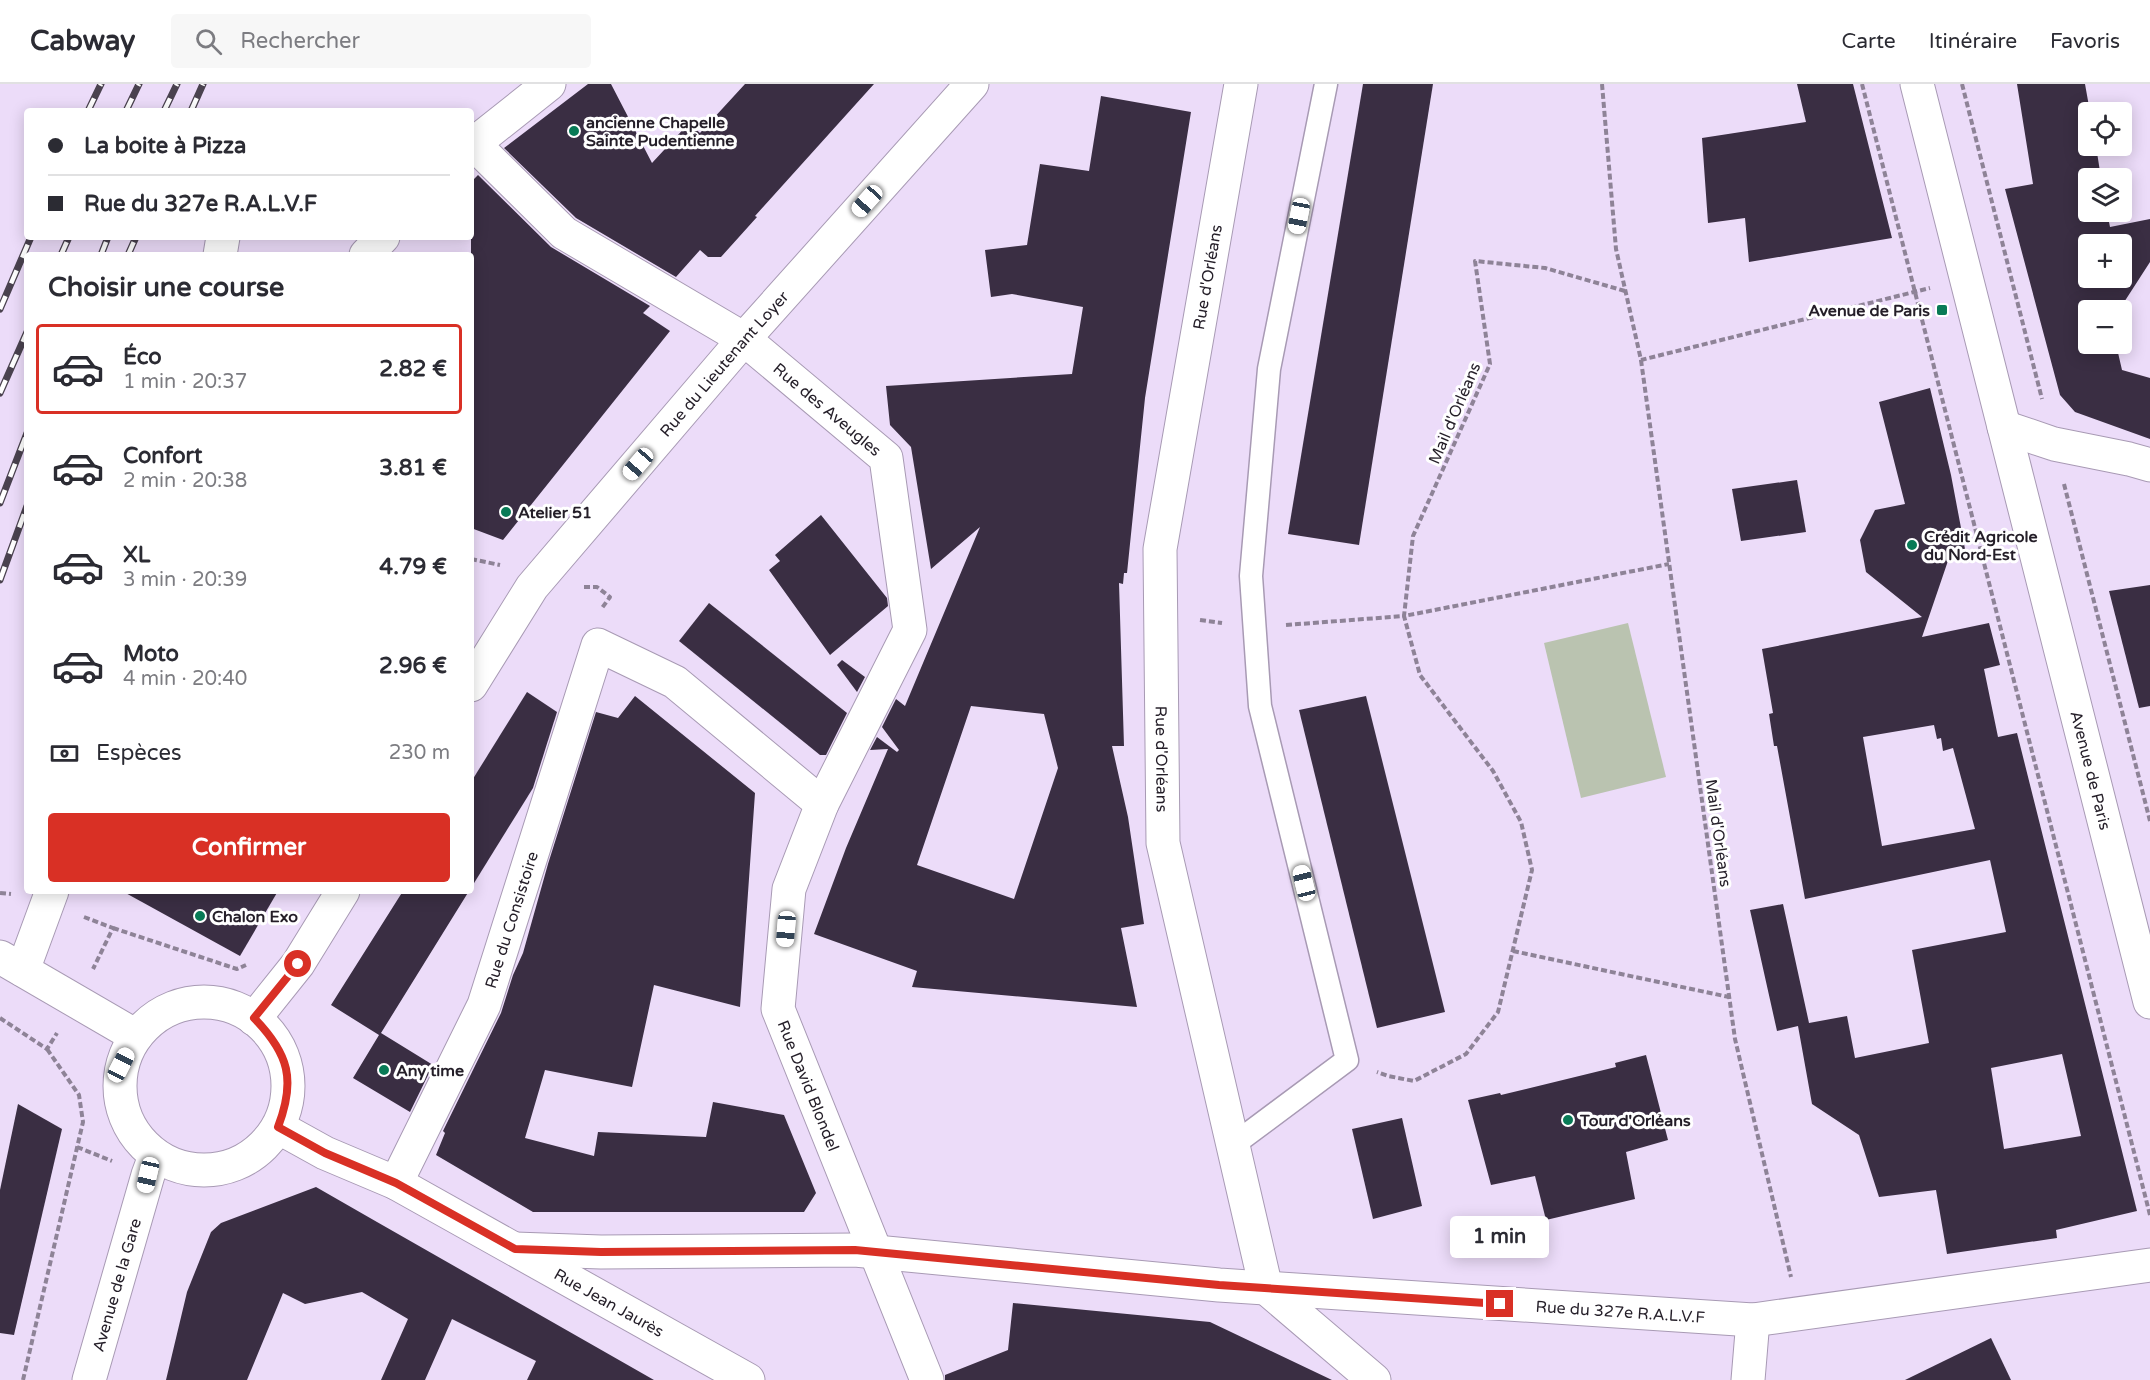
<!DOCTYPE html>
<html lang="fr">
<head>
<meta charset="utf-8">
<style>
	:root { --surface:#fff; --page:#f7f7f7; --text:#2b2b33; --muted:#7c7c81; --line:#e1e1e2; --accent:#d93025 }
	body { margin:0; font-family:"Varela Round",sans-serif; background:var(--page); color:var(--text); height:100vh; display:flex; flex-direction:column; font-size:22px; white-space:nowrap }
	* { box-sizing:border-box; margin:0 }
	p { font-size:20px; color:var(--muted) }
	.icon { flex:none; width:33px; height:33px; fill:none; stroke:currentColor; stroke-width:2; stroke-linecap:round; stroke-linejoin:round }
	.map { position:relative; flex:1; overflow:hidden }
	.side { position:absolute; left:24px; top:168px; width:450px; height:642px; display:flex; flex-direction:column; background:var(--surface); border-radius:6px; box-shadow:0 3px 15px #0003 }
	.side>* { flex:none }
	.guide { position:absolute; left:24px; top:24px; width:450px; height:132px; border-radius:6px; box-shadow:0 3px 15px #0003; display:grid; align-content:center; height:132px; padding:0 24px; background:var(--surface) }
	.fabs { position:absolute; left:2078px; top:18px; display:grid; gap:12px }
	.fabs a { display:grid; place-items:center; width:54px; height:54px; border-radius:6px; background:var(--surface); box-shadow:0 3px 15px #0003; font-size:30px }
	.end { position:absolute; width:27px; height:27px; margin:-14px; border:8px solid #d93025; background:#fff; box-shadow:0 0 0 3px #fff }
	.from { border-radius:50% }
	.bubble { position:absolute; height:42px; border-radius:6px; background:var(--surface); box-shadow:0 3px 15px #0003; font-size:20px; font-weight:700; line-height:42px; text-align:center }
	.car { position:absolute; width:18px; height:36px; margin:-18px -9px; border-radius:8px; box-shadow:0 0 4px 2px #0007; background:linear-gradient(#fff 24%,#345 0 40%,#fff 0 76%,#345 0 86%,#fff 0) }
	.guide b { display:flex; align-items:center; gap:21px; height:57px; font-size:22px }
	.guide b+b { border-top:2px solid var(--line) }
	.guide i { width:15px; height:15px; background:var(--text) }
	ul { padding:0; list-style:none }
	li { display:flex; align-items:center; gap:18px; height:90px; margin:0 12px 9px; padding:0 12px; border:3px solid transparent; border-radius:6px }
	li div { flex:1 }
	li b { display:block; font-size:22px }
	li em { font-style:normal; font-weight:700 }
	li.current { border-color:var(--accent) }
	li>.icon { width:54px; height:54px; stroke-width:1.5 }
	h2 { padding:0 24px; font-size:27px; line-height:72px }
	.pay { display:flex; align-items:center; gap:15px; height:66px; padding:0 24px; font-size:22px }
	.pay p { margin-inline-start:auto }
	.action { display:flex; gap:12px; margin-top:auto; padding:12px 24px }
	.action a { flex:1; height:69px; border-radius:6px; background:var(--accent); color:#fff; font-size:24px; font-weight:700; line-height:69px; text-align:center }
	header { display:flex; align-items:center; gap:36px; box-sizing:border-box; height:84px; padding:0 30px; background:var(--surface); border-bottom:2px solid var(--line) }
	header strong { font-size:28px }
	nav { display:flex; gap:33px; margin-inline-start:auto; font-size:21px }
	.search { width:420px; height:54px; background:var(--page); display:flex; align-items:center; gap:15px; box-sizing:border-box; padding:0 21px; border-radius:6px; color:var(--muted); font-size:22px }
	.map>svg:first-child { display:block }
	.green { fill:#bac3b0 }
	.building { fill:#3a2e43; fill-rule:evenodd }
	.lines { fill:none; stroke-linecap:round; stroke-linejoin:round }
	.service-casing { stroke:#a89ab4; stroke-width:25 }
	.minor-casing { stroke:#a89ab4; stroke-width:35 }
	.secondary-casing { stroke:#a89ab4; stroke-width:35 }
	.path { stroke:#8e8397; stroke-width:4; stroke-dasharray:6 3; stroke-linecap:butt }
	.service { stroke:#fff; stroke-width:22 }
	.minor { stroke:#fff; stroke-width:33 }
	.secondary { stroke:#fff; stroke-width:33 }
	.rail-casing { stroke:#4a424f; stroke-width:7 }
	.rail { stroke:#fff; stroke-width:4.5; stroke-dasharray:14; stroke-linecap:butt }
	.route { stroke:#d93025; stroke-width:8 }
	.poi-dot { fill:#087a56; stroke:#fff; stroke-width:2 }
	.labels { text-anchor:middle; stroke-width:6; stroke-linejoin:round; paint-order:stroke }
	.poi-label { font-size:16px; font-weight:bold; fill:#241e28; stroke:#fff; text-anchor:start }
	.street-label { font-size:16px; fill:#241e28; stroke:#fff }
</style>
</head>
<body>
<header>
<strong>Cabway</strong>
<div class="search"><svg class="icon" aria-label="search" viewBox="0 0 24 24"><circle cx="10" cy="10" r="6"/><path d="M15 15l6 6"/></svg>Rechercher</div>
<nav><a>Carte</a><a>Itinéraire</a><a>Favoris</a></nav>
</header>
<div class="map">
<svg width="2150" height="1296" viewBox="0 0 2150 1296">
	<rect width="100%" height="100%" fill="#ecdcf9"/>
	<path class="green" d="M 1628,539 L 1666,693 L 1581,714 L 1544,559 Z"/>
	<g class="building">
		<path d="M 588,0 L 611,0 L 652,79 L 689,39 L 700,49 L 745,0 L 874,0 L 755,132 L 757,133 L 721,173 L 708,173 L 700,166 L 676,193 L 576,134 L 504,64 Z"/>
		<path d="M 1363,0 L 1433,0 L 1359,461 L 1288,450 Z"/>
		<path d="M 1797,0 L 1853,0 L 1892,154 L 1749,178 L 1745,134 L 1708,139 L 1702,54 L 1806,38 Z"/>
		<path d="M 2017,0 L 2085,0 L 2090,28 L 2088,28 L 2088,62 L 2096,62 L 2101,94 L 2088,94 L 2088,128 L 2107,128 L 2110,143 L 2150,135 L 2150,178 L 2119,226 L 2088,226 L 2088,260 L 2116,260 L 2122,286 L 2150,294 L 2150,355 L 2075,328 L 2060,311 L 2005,105 L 2033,100 ZM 2088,160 L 2121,160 L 2121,194 L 2088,194 Z"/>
		<path d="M 1101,12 L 1191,28 L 1145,314 L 1127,489 L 1124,489 L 1123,500 L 1119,499 L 1124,662 L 1112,662 L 1128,733 L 1144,840 L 1121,844 L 1137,923 L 912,903 L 917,887 L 814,850 L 846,764 L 888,665 L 870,666 L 877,653 L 897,668 L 899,666 L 882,643 L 896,615 L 905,622 L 980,443 L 931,485 L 911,363 L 890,341 L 886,302 L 1072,290 L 1083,223 L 1012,210 L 991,213 L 985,166 L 1027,161 L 1040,80 L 1089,87 ZM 971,622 L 1044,630 L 1058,684 L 1014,815 L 917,781 Z"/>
		<path d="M 478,91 L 551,163 L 650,222 L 643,229 L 670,247 L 503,456 L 471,444 L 471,98 Z"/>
		<path d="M 1930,304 L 1951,391 L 1965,465 L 1951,468 L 1922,553 L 1989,539 L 2000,581 L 1984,585 L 1998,653 L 2017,649 L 2137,1127 L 2056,1146 L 2057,1154 L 1947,1170 L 1936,1106 L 1879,1113 L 1859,1051 L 1812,1020 L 1798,942 L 1777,947 L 1750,826 L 1783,820 L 1809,939 L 1847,932 L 1855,974 L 1929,959 L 1912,866 L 2006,848 L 1990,776 L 1805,815 L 1777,662 L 1774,662 L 1769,630 L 1773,629 L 1762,565 L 1922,533 L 1866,488 L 1860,456 L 1875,426 L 1905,420 L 1879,318 ZM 1934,641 L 1937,655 L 1941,654 L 1943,667 L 1953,664 L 1975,745 L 1882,762 L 1863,653 ZM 2062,970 L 2081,1052 L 2004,1065 L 1991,984 Z"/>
		<path d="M 1797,396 L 1806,448 L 1741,457 L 1732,405 Z"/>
		<path d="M 821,431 L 887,514 L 888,522 L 830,571 L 769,486 L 780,477 L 775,471 Z"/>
		<path d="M 2150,501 L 2150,622 L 2139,624 L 2109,507 Z"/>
		<path d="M 709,519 L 847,629 L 826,671 L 820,671 L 679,557 Z"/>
		<path d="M 842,576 L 865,593 L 857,608 L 837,581 Z"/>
		<path d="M 527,608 L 557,628 L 533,704 L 471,804 L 471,698 Z"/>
		<path d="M 635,612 L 755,709 L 740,923 L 654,901 L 632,1003 L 545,986 L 525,1054 L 594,1072 L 598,1048 L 706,1053 L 713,1018 L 784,1031 L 816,1109 L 804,1128 L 533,1128 L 436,1071 L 445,1049 L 443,1047 L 501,929 L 513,891 L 523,869 L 548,780 L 596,628 L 618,634 Z"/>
		<path d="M 1366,612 L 1445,928 L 1377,944 L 1299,626 Z"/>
		<path d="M 122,807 L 278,807 L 240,872 Z"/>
		<path d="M 403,807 L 469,807 L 381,949 L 433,981 L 410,1028 L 353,994 L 379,951 L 331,921 Z"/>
		<path d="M 1646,971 L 1668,1056 L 1626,1068 L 1635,1115 L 1546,1136 L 1535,1092 L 1491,1101 L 1468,1016 L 1500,1009 L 1501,1011 L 1616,983 L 1615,979 Z"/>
		<path d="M 18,1020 L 62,1045 L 14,1251 L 0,1249 L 0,1106 Z"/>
		<path d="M 1402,1034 L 1422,1122 L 1373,1135 L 1352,1045 Z"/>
		<path d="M 316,1103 L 377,1138 L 654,1296 L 527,1296 L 536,1277 L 452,1235 L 425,1296 L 381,1296 L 408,1235 L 362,1208 L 305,1220 L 283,1209 L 247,1296 L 166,1296 L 187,1208 L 211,1148 L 221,1139 Z"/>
		<path d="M 1013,1219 L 1210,1238 L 1332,1296 L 945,1296 L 945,1291 L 1008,1266 Z"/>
		<path d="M 1991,1254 L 2011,1296 L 1905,1296 Z"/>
	</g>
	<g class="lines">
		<g class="service-casing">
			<path id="service" d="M 1233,1061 L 1347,976 L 1260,622 L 1251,492 L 1269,285 L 1326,0"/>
		</g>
		<g class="minor-casing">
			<g id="minor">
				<path id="s1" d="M 1241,0 L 1160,465 L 1163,759 L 1266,1204 L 1374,1296"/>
				<path id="s2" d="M 473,59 L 564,149 L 744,255 L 886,374 L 910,546 L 822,720 L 789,805 L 778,925 L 927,1296"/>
				<path d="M 471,62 L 549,0"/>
				<path d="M 220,171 L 223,153"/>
				<path d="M 366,171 L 383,153"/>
				<path d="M 2004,343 L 2054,360 L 2129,375 L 2150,381"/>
				<path d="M 23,886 L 52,807"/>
				<path id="s3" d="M 396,1099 L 484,921 L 598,561 L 675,598 L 822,720"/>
				<path id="s4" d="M 515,1165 L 601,1168 L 855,1166 L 1219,1201 L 1753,1236 L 2150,1181"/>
				<path id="s5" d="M 89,1296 L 148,1091 L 155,1072"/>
				<path d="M 1748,1296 L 1753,1236"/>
			</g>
		</g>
		<g class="secondary-casing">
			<g id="secondary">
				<path id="s6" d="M 1917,0 L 2150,918"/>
				<path id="s7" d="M 471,601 L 532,503 L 744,255 L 972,0"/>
				<path d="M 0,873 L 136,952"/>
				<circle cx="204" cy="1002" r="84"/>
				<path d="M 254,935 L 298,880 L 343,807"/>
				<path id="s8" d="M 278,1043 L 325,1069 L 396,1099 L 748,1296"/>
			</g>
		</g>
		<g class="path">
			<path d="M 1602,0 L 1616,165 L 1641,276 L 1930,204"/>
			<path d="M 1862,0 L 2150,1131"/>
			<path d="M 1962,0 L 2042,315"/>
			<path d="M 1625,207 L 1545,184 L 1475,177 L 1490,280 L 1413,452 L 1404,532 L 1669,480"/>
			<path d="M 1641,276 L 1735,955 L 1791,1193"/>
			<path d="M 2064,400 L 2150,737"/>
			<path d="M 471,475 L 500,481"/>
			<path d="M 584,503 L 597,503 L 610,513 L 602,524"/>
			<path d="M 1200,536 L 1222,539"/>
			<path d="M 1286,541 L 1404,532 L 1420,591 L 1493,687 L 1521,738 L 1532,786 L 1498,928 L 1466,970 L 1414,997 L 1388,992 L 1377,988"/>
			<path d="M 0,809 L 11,810"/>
			<path d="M 84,833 L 113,844 L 93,885"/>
			<path d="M 113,844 L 237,885 L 246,881"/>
			<path d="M 1513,867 L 1729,913"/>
			<path d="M 0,934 L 47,965 L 57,949"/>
			<path d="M 77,1063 L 112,1077"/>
			<path d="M 23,1296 L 83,1038 L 79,1011 L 47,965"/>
		</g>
		<use href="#service" class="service"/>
		<use href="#minor" class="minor"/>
		<use href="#secondary" class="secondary"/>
		<g class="rail-casing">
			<g id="rail">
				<path d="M 88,27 L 101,0"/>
				<path d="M 126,27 L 139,0"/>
				<path d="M 164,27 L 177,0"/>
				<path d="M 191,27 L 203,0"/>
				<path d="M 61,171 L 69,153"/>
				<path d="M 101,171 L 108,153"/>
				<path d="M 128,171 L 136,153"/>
				<path d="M 0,225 L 31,153"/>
				<path d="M 0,309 L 27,248"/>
				<path d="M 0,419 L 27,349"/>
				<path d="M 0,496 L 27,422"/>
			</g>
		</g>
		<use href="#rail" class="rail"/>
	</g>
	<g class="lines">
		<path class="route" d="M 298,880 L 254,934 C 289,970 296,996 278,1043 L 325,1069 L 396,1099 L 515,1165 L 601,1168 L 855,1166 L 1219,1201 L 1500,1220"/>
	</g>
	<g class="poi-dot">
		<circle cx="574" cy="47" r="6"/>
		<rect x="1936" y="220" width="12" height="12" rx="3"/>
		<circle cx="506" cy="428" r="6"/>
		<circle cx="1912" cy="461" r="6"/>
		<circle cx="200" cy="832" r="6"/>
		<circle cx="384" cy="986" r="6"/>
		<circle cx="1568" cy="1036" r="6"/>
	</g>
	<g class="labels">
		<g class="poi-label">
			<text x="586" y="44">ancienne Chapelle<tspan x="586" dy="18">Sainte Pudentienne</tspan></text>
			<text x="1930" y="232" text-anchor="end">Avenue de Paris</text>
			<text x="518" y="434">Atelier 51</text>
			<text x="1924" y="458">Crédit Agricole<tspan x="1924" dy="18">du Nord-Est</tspan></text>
			<text x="212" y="838">Chalon Exo</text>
			<text x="396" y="992">Any time</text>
			<text x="1580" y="1042">Tour d'Orléans</text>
		</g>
		<g class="street-label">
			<text transform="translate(1207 193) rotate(-80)" y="6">Rue d'Orléans</text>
			<text dy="6" stroke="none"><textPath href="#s7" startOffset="410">Rue du Lieutenant Loyer</textPath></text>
			<text dy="6" stroke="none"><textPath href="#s2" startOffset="446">Rue des Aveugles</textPath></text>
			<text transform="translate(1454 329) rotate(-67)" y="6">Mail d'Orléans</text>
			<text dy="6" stroke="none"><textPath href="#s1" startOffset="682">Rue d'Orléans</textPath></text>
			<text dy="6" stroke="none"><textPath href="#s6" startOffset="708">Avenue de Paris</textPath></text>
			<text transform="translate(1719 749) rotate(82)" y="6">Mail d'Orléans</text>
			<text dy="6" stroke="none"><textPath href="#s3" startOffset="288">Rue du Consistoire</textPath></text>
			<text dy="6" stroke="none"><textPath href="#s2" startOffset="1185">Rue David Blondel</textPath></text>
			<text dy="6" stroke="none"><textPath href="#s5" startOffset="99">Avenue de la Gare</textPath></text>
			<text dy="6" stroke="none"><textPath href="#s8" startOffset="375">Rue Jean Jaurès</textPath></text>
			<text dy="6" stroke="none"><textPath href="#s4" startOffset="1108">Rue du 327e R.A.L.V.F</textPath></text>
		</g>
	</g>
</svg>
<div class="fabs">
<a><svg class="icon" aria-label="locate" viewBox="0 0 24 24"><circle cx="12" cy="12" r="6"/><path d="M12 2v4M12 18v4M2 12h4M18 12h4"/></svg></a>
<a><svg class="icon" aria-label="layers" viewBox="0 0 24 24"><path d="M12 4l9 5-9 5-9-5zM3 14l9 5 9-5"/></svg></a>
<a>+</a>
<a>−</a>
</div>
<i class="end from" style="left:298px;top:880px"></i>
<i class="end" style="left:1500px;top:1220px"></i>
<div class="bubble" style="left:1450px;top:1132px;width:99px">1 min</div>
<i class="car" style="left:867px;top:117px;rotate:222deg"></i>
<i class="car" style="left:1299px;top:132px;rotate:191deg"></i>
<i class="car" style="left:638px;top:380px;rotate:221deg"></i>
<i class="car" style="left:1304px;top:799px;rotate:346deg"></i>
<i class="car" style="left:786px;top:845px;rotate:185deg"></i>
<i class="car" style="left:121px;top:981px;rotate:27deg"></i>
<i class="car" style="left:148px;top:1091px;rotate:193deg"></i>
<div class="guide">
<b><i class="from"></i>La boite à Pizza</b>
<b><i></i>Rue du 327e R.A.L.V.F</b>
</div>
<section class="side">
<h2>Choisir une course</h2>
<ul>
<li class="current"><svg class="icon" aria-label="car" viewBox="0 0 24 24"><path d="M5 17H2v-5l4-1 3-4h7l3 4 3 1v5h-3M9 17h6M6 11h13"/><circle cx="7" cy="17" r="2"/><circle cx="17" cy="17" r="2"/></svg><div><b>Éco</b><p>1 min · 20:37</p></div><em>2.82 €</em></li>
<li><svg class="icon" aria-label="car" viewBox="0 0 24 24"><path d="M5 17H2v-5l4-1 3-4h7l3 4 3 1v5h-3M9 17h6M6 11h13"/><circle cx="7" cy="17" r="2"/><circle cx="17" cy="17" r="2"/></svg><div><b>Confort</b><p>2 min · 20:38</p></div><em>3.81 €</em></li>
<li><svg class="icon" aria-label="car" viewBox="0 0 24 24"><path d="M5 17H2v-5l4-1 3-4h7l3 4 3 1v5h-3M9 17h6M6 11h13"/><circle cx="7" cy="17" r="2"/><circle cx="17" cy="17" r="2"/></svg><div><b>XL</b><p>3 min · 20:39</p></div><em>4.79 €</em></li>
<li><svg class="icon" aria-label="car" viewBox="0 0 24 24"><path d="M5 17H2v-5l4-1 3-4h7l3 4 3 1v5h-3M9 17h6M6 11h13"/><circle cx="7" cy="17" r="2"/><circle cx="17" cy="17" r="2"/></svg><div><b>Moto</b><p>4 min · 20:40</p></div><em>2.96 €</em></li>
</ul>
<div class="pay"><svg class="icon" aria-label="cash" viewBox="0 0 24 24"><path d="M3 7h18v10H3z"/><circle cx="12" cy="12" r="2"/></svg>Espèces<p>230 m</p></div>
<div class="action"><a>Confirmer</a></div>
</section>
</div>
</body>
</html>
